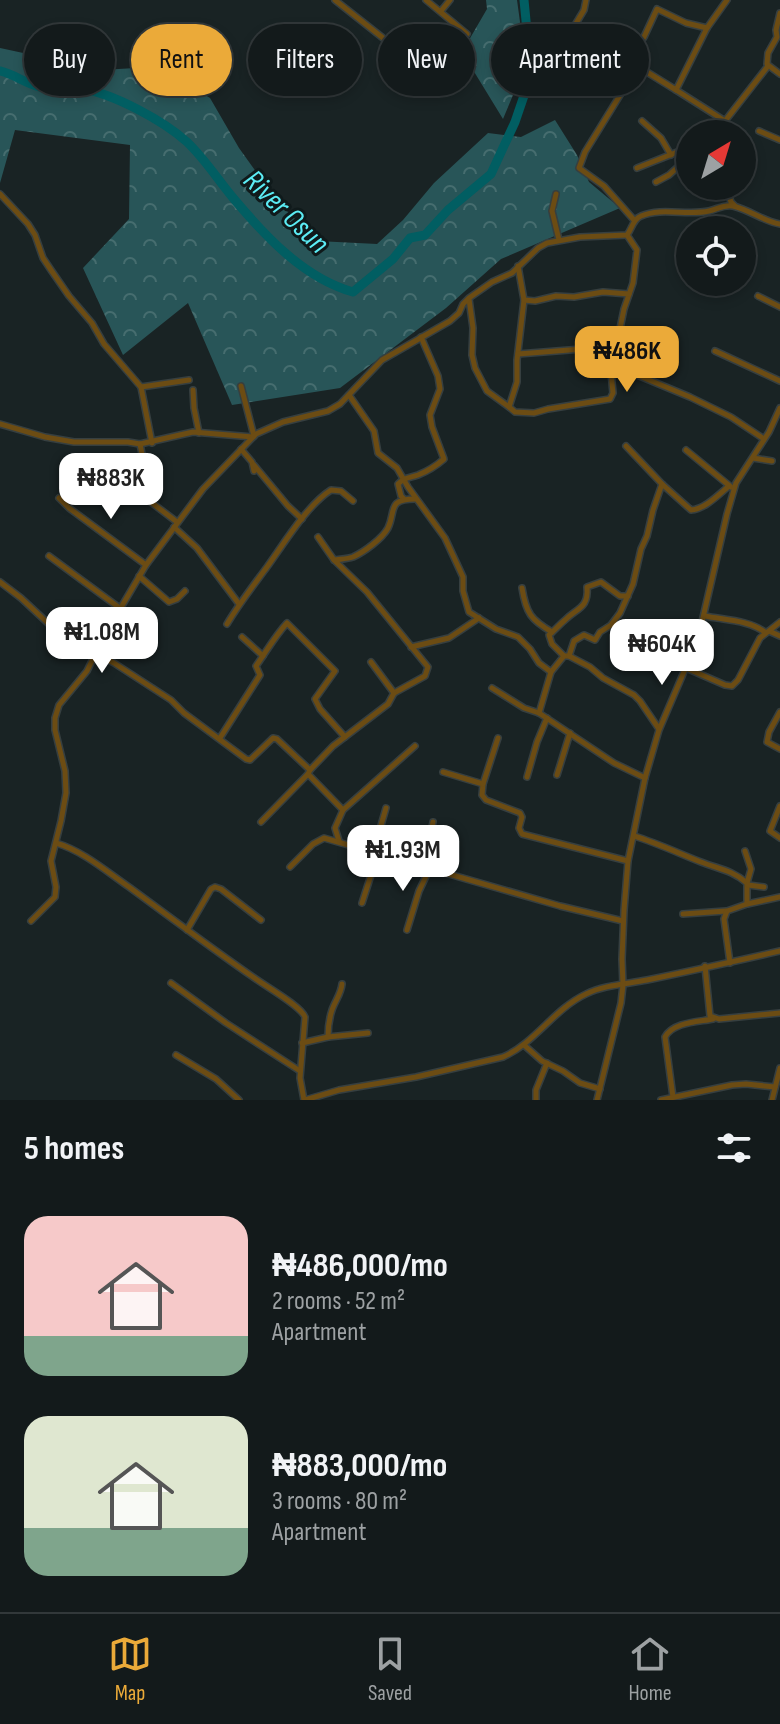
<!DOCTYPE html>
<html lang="en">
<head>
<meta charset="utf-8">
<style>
  body { margin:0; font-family:"Sofia Sans Condensed",sans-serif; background:#1c2324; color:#f1f3f6; height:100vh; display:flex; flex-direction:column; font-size:30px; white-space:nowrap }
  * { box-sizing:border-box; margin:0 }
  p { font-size:26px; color:#9da1a3 }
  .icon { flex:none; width:44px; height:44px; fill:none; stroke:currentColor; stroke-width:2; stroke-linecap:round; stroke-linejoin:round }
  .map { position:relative; height:1100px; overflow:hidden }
  .panel { display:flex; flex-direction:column; background:#131a1b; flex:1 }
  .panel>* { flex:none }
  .top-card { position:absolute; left:24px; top:24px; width:732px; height:72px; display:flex; gap:16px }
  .needle { width:52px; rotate:38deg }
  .buttons { position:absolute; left:676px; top:120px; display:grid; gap:16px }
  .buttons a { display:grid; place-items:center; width:80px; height:80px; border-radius:50%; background:#131a1b; box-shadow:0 4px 12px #0003,0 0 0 2px #32383a; font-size:40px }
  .price { position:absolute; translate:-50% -68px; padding:0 18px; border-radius:16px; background:#fff; color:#222; font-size:26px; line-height:52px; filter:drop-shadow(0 2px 4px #0008) }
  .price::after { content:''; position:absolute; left:50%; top:48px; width:24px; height:18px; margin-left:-12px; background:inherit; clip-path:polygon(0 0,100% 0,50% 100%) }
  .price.active { background:#ebaa39; color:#111 }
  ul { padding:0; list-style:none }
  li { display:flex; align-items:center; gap:24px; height:200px; padding:0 24px }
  li span { display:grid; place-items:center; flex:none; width:224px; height:160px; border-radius:24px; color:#555 }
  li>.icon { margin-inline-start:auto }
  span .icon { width:96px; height:96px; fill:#fffc; stroke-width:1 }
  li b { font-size:34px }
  h2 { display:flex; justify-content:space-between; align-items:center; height:96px; padding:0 24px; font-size:34px }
  .chip { padding:0 28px; border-radius:36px; background:#131a1b; box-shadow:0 4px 12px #0003,0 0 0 2px #32383a; font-size:28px; line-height:72px }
  .chip.active { background:#ebaa39; color:#111 }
  .tabs { display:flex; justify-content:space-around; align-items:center; height:112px; border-top:2px solid #32383a; background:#131a1b; font-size:22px; color:#9da1a3 }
  .tabs a { display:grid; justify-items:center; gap:4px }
  .tabs .active { color:#ebaa39 }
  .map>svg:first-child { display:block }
  .forest { fill:url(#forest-crowns) }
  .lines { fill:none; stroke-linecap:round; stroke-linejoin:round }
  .river { stroke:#015e62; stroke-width:9 }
  .street-casing { stroke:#363f40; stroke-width:8 }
  .street { stroke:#6c4c13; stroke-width:5 }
  .labels { text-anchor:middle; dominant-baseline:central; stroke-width:6; stroke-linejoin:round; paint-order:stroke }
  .water-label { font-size:30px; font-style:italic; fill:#5becf4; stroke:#101a1b }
</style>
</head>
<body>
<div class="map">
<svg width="780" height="1100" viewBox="0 0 780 1100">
  <defs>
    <pattern id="forest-crowns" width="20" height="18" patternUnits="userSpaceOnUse" patternTransform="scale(2)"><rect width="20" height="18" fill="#285558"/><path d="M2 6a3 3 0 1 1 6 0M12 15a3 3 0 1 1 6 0" fill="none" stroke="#466d6f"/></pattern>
  </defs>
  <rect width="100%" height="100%" fill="#192324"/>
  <g class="forest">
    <path d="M486,0H517L520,22L518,83L503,119L462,52L487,9Z"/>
    <path d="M0,48L102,70L152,67L184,82L210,98L239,148L277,201L317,241L377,244L403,220L434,183L488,133L521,137L555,120L577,155L589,182L620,208L501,259L446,308L340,388L232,405L188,303L123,355L83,268L129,219L130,145L15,130L0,183Z"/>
  </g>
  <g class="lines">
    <path class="river" d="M0,71C14,74 26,84 40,87C54,90 69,87 83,89C114,94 164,121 187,142C205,159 218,180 234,199C266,237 304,278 353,292L393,259L410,238L425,235L448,210L491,174L515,122L528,84V41L524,0"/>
    <g class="street-casing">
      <g id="street">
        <path d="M335,0L450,91"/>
        <path d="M426,0L467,34"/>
        <path d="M586,0L584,10L575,25L579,30L676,90L707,28L727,0"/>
        <path d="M441,11L450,0"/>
        <path d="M629,61L644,37L657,9L686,23L707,28"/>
        <path d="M768,65L780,74"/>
        <path d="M676,90L725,121"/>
        <path d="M642,121L661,138L671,155"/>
        <path d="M759,131L780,140"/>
        <path d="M717,134L725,121L768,66L767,64L768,53L777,37L776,30L780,13"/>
        <path d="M637,168L690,147"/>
        <path d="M656,182L669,175L690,156"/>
        <path d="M726,186L731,202L735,206"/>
        <path d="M0,194L28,224L35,235L43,258L51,270L69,296L92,323L104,344L141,387"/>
        <path d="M556,194L552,211L559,240"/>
        <path d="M634,220L604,186L579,168L585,152L638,66"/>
        <path d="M518,266L524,300L517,360V382L509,407L515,412L534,413L548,409L610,399L613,393L611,372L624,309L633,283L637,250L627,235"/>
        <path d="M758,296L780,307"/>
        <path d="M469,299L473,328L472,355L475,368L487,391L509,407"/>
        <path d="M524,300L535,301L556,296L574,297L603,292L629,294"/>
        <path d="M715,351L780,381"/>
        <path d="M518,354L582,349L618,342"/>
        <path d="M613,365L690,397L731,417L764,439"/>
        <path d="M241,386L254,436"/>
        <path d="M193,390L194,408L199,433"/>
        <path d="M349,395L374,431L378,453L397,468L408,487L445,538L463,577V591L469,612L496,629L518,637L530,649L539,663L551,672L564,656H569L574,641L584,635L595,640L600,632L611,625L620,613L633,584L641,549L647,536L653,510L662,484"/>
        <path d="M0,424L45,437L74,442H128L140,444L193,432L253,437"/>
        <path d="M152,443L141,387L189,380"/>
        <path d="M140,444L142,454L153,466L138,483L135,490L177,522"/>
        <path d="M626,446L662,484L691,510C705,509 718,495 729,486"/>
        <path d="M241,449L252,462L254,471"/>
        <path d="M686,450L731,487"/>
        <path d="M753,458L772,461"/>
        <path d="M254,465L288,506L302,519"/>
        <path d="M59,498L69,508L146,565"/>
        <path d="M404,499L401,496L398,484C405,477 409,478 418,475C428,471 436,466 444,459L432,427L430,415L440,389L438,376L421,337"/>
        <path d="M174,527L197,548L239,604"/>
        <path d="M318,537L334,560L367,592L428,667L425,676L394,693"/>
        <path d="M49,556L121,609"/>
        <path d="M334,560C340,559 347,559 353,557C364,552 382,539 388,528C396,511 387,499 415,499"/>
        <path d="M139,576L169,602L177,599L185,591"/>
        <path d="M0,582L21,598L51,626L68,638L114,663L171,700L184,713L246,759L250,760L273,738L277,739L310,770L308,774L343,810"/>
        <path d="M522,588C526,613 531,620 552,632"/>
        <path d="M705,616C724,620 750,620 766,633"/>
        <path d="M227,624C239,604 253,586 267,567C283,545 307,505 331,490L341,491L353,501"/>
        <path d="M769,631L780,636"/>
        <path d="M242,637L263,656"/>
        <path d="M411,647L449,638L479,618"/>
        <path d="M564,656L552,644L549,635C555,630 559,625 565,620C577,608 589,608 587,587L601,582L620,596H628"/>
        <path d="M569,656L590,667L603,678L634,695L640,701L659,729"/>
        <path d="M686,668L725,685L732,686L738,680L760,638L780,622"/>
        <path d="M492,688L524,708L539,713L614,763L645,778"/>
        <path d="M780,712L769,732L767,742L780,749"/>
        <path d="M539,713L551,672"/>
        <path d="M220,738L260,675L256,666C266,652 275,636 287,623L335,671L315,699L320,709L345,737"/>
        <path d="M310,770L333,746L388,704L394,693L371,662"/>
        <path d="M443,772L483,784L482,795L486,800L520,813L522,817L519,828L522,834L628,861"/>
        <path d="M557,775L570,733"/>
        <path d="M527,777L537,742L547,718"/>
        <path d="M483,784L498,738"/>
        <path d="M780,806L770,831L780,838"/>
        <path d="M261,822L308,774"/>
        <path d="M634,836C657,843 678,853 701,862C719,869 732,870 747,883V904"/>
        <path d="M339,841L335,828L343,810L415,746"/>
        <path d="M56,843C83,851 106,871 129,887C170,917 211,948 253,977C265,986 301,1006 305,1017L300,1078L304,1100"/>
        <path d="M745,851L751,869L747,883"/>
        <path d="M373,853L386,808"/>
        <path d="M290,867L313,844L324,838L560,906L623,921"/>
        <path d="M423,867L433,822"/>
        <path d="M748,885L764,887"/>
        <path d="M362,903L372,872L385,856"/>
        <path d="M683,914L726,911"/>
        <path d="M31,921L55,897L56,887L51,861L61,821L66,793L65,771L55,730V718L59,705L87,671L103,638L146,565L203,489L256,434L283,422L328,411L340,404L382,360L450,321L459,313L463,304L469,298L492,282L512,273L538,248L547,243L580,237L627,235C632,229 633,219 641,216C662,207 687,216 709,211C718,209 724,204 733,206C750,210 763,221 780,224"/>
        <path d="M187,930L211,889L215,887L221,889L261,920"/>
        <path d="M407,930L419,891L430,868"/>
        <path d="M730,963L724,919L727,911L747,904L780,897"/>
        <path d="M705,966L710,1016L719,1019L780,1013"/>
        <path d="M171,983L226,1023L300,1071"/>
        <path d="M328,1037C328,1027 329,1019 332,1010C335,1001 341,994 342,984"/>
        <path d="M302,1043L328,1037L368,1033"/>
        <path d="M524,1045L542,1061L563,1071L580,1083L600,1089"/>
        <path d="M176,1055L216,1079L239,1100"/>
        <path d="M673,1097L665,1037C673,1022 698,1022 713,1019"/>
        <path d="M305,1100L339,1090L416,1077L503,1057C535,1043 554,1009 586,994C604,985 627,984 647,980C691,971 736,961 780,951"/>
        <path d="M536,1100V1090L547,1063"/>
        <path d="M597,1100L621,1003L623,985L622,959L624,910L628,861L645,778L659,730L698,639L727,514L736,483L769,432L780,408"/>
        <path d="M661,1100L732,1085L746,1084L775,1087"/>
        <path d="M772,1100L780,1068"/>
      </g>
    </g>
    <use href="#street" class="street"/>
  </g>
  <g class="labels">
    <g class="water-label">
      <text transform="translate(286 212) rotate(44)">River Osun</text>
    </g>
  </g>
</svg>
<div class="buttons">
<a><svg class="needle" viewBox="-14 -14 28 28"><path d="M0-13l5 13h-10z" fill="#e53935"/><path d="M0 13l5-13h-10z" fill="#9da1a3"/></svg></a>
<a><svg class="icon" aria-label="locate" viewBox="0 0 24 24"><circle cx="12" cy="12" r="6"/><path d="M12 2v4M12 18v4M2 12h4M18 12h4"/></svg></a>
</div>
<b class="price active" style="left:627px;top:394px">₦486K</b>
<b class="price" style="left:111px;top:521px">₦883K</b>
<b class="price" style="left:102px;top:675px">₦1.08M</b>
<b class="price" style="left:662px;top:687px">₦604K</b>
<b class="price" style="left:403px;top:893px">₦1.93M</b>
<div class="top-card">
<a class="chip">Buy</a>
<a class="chip active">Rent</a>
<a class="chip">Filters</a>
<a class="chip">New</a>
<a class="chip">Apartment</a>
</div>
</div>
<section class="panel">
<h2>5 homes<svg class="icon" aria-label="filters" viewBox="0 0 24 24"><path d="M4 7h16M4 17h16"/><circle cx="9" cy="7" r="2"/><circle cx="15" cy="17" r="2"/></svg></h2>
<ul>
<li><span style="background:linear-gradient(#f6c9c9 75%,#7fa58c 0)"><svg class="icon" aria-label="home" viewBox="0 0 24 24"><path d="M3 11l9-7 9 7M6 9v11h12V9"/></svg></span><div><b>₦486,000/mo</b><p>2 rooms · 52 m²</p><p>Apartment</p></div></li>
<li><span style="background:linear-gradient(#dfe7d0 70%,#7fa58c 0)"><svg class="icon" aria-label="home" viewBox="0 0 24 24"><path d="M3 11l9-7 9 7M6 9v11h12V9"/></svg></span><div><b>₦883,000/mo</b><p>3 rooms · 80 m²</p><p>Apartment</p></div></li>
</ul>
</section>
<nav class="tabs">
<a class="active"><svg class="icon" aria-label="map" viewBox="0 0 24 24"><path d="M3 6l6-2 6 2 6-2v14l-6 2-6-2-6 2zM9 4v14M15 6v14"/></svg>Map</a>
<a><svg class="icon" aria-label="saved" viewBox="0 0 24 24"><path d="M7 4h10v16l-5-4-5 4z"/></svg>Saved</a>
<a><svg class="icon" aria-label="home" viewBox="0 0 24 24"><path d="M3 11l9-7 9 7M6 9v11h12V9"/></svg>Home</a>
</nav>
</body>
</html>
